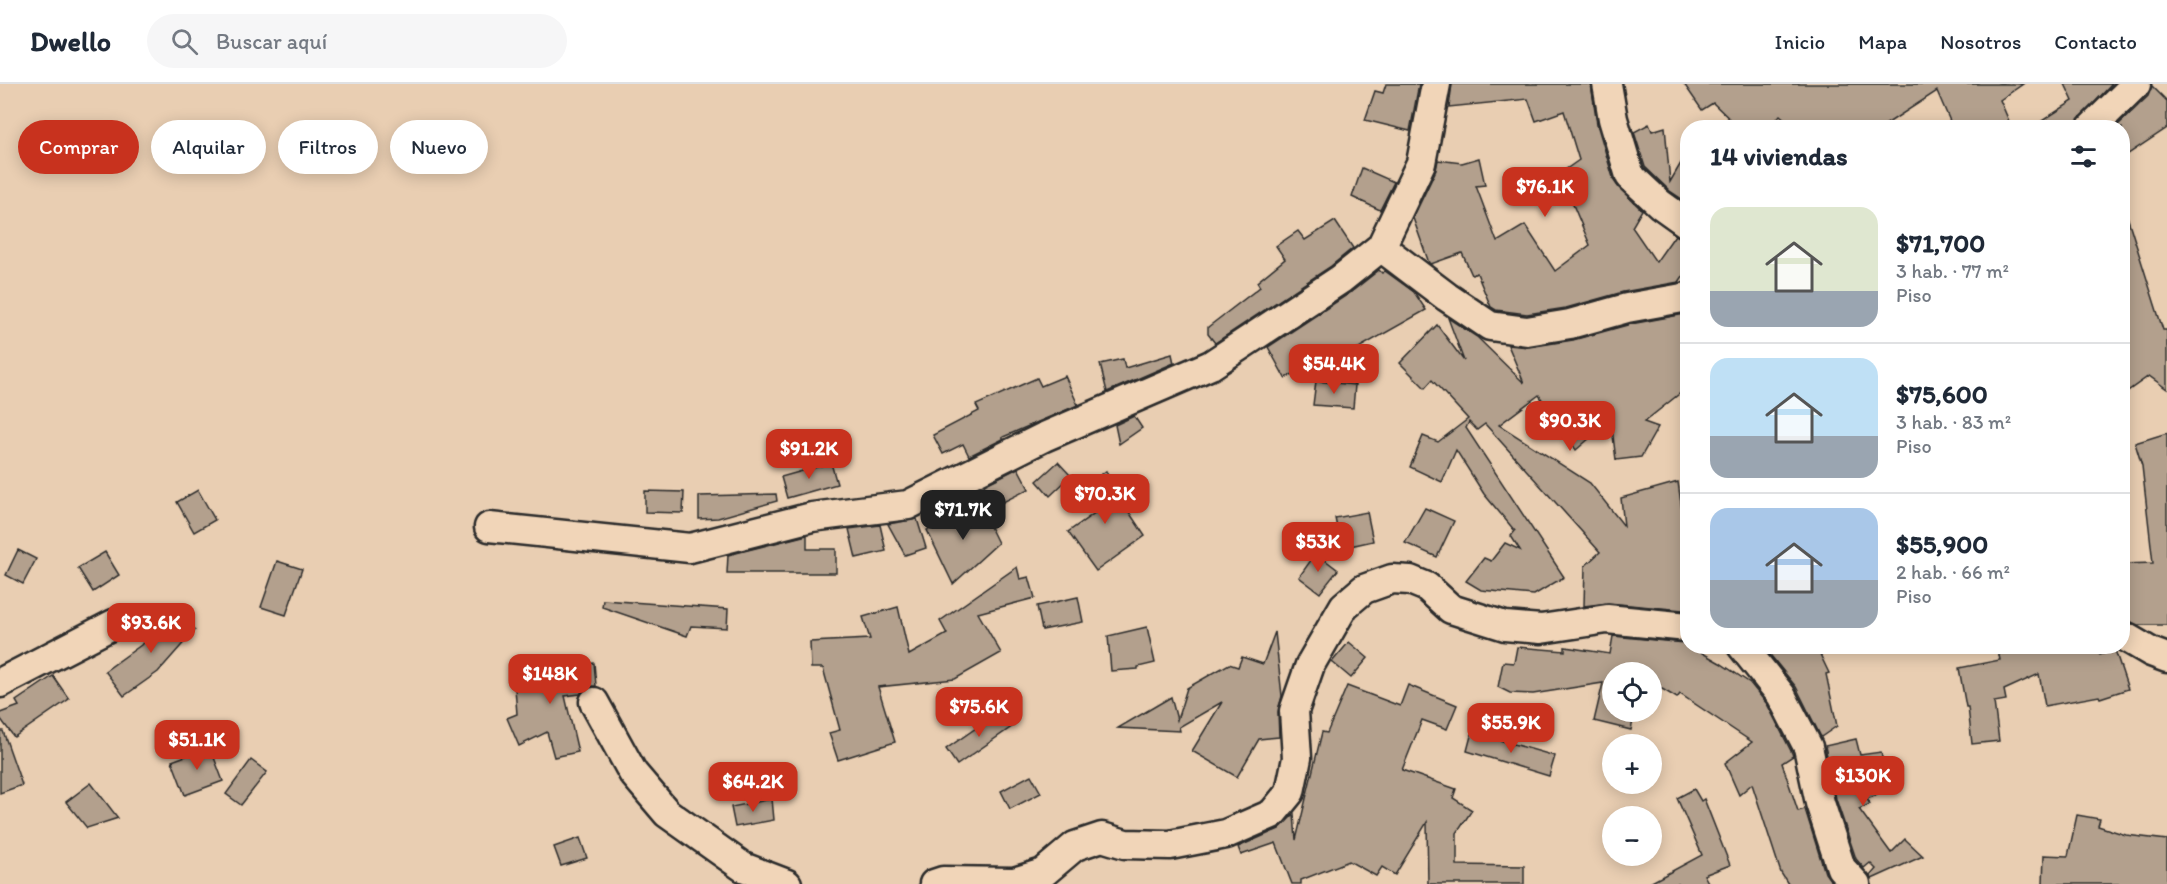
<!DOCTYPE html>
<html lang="es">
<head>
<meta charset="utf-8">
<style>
  body { margin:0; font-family:Itim,sans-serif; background:#f6f6f7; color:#1f2937; height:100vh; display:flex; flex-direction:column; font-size:22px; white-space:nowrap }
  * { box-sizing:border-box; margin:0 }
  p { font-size:20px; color:#747a83 }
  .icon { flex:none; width:33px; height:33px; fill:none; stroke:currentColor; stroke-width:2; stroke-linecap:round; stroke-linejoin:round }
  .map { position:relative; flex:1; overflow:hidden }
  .drawer { position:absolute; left:1680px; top:36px; width:450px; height:534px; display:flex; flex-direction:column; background:#fff; border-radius:24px; box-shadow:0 3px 15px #0003 }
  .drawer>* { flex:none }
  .top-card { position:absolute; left:18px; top:36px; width:570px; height:54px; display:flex; gap:12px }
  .buttons { position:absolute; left:1602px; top:578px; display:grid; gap:12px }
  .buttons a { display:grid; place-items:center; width:60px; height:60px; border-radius:50%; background:#fff; box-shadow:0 3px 15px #0003; font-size:30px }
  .price { position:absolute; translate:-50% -51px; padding:0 14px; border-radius:12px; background:#c8321e; color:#fff; font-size:20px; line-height:39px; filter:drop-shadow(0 2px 3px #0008) }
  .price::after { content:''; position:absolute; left:50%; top:36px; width:18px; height:14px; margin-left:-9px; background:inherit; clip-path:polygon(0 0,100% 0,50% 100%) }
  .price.active { background:#222; color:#fff }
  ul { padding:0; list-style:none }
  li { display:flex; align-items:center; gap:18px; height:150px; padding:0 30px }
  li+li { border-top:2px solid #e0e1e3 }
  li span { display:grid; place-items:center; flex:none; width:168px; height:120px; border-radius:18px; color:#555 }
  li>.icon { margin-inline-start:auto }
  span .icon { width:72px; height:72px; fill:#fffc; stroke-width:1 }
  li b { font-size:26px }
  h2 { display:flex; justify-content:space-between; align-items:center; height:72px; padding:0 30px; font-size:26px }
  .pill { padding:0 21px; border-radius:27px; background:#fff; box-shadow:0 3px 15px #0003; font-size:21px; line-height:54px }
  .pill.active { background:#c8321e; color:#fff }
  header { display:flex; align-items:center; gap:36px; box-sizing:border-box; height:84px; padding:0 30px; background:#fff; border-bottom:2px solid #e0e1e3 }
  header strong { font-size:28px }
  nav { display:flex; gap:33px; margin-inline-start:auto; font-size:21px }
  .search { width:420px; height:54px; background:#f6f6f7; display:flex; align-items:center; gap:15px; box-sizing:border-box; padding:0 21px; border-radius:33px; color:#747a83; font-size:22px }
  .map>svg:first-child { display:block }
  .building { fill:#b3a08d; stroke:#2b2b2b; stroke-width:1.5 }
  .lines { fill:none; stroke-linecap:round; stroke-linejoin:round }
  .minor-casing { stroke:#2b2b2b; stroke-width:33 }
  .minor { stroke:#f1d5b8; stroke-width:28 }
</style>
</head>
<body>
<header>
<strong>Dwello</strong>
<div class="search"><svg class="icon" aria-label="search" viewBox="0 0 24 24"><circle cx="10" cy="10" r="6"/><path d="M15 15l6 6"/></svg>Buscar aquí</div>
<nav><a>Inicio</a><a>Mapa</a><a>Nosotros</a><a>Contacto</a></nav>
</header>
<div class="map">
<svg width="2167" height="800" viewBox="0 0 2167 800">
  <rect width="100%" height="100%" fill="#e9ceb2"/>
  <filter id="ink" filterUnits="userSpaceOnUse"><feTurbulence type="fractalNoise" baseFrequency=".0167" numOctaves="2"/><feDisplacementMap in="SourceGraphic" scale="12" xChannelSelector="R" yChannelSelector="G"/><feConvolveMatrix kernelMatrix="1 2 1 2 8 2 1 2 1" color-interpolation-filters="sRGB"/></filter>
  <g filter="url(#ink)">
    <g class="building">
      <path d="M1386,0H1419L1410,47L1365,36L1375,7L1383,9Z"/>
      <path d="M1452,0H1591L1597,40L1614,97L1619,104L1642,126L1632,143L1656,178L1675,151L1688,156V185L1679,198L1623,208L1566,224L1527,230L1496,226L1491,223L1480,197L1482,196L1480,197L1477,189L1472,191L1462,169L1431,180L1429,179L1413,134L1436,86L1438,76L1462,79L1479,74L1485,101L1476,102L1497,158L1525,141L1555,187L1590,161L1571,116L1564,119L1555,93L1579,76L1564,27L1536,37L1528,15L1449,23Z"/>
      <path d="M1684,0H2023L2000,16L2012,44H1953L1937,7L1885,41L1873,44H1795L1780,31L1769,44H1739L1713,19L1702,26Z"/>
      <path d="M2065,0H2112L2077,37L2066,44H2031L2073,17Z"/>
      <path d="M2152,2L2167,17V44L2122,74V44H2115L2148,12Z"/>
      <path d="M1649,40L1652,47L1665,43L1670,98L1688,67V119L1670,107L1645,83L1634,48Z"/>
      <path d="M1362,84L1394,98L1380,126L1352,113Z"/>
      <path d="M2127,132L2163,246H2167V305L2149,292L2122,311V133Z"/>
      <path d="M1335,137L1353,164L1331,182L1215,259L1208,250V243L1260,203L1257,198L1285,175L1276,162L1298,147L1305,156Z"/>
      <path d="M1379,186L1382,189L1385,187L1414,208L1426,226L1318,287L1319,277L1285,294L1268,263L1350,209Z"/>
      <path d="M1685,230L1688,244V303L1644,338L1658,343L1641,373L1616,376L1611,336L1576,366L1539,311L1499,341L1590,399L1624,442L1621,414L1678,398L1688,469V523L1683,526L1608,519L1584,522L1585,482L1600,468L1485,340L1477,346L1469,338L1466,344L1564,493L1534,511L1481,506L1466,497L1484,474L1491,477L1505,459L1520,466L1511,452L1515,447L1484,410L1456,366L1442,398L1410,383L1423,352L1438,358L1468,335L1432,296L1425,304L1400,279L1437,241L1464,277L1448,234L1477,253L1524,299L1508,261L1529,263L1573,256L1631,240Z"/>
      <path d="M1172,270L1174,279L1107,308L1100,280L1123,275L1125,284Z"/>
      <path d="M1065,292L1078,321L1003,353V355L969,372L963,360L943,370L933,351L979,327L976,321L1037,294L1041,302Z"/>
      <path d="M1316,297L1355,301L1353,324L1313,321Z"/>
      <path d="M1134,332L1142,344L1119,360L1115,341Z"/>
      <path d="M2167,349V541H2138L2125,535L2124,529H2122V480L2153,479L2142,382L2135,359Z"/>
      <path d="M1058,378L1071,392L1050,412L1037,397Z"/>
      <path d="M831,379L837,400L787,414L781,393Z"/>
      <path d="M1018,384L1029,405L995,422L984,401Z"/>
      <path d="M1106,387L1115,407L1145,452L1096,487L1068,448L1096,428L1080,407Z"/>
      <path d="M198,406L215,436L194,448L177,418Z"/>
      <path d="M645,407L684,408L683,429L645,428Z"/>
      <path d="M776,410L777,417L718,434L699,435V412Z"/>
      <path d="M979,420L998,459L953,500L927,446Z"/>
      <path d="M1425,424L1454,437L1437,473L1405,459Z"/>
      <path d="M1367,428L1373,457L1341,464L1335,434Z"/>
      <path d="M917,435L926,464L905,471L888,440Z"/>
      <path d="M880,441L886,467L856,474L849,445Z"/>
      <path d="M807,451V465H836V489H727L728,471Z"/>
      <path d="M18,466L36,475L23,500L6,491Z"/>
      <path d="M105,468L119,491L93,508L78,484Z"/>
      <path d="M1316,469L1338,486L1320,509L1299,493Z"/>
      <path d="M277,477L302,485L286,531L261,523Z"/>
      <path d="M1017,483L1020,495L1029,493L1035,514L978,529L1001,569L955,595L878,603L895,658L838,676L829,649L840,646L823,584H811L810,558L870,555L863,533L898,523L909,571L947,550L940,537Z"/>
      <path d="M1078,513L1083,538L1042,546L1037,522Z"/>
      <path d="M603,516L728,525L727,544L691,542L687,552L602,523Z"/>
      <path d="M172,525L195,546L158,588L124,612L105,587L141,561Z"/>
      <path d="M1147,543L1155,579L1138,583V585L1111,587L1108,552Z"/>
      <path d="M1275,548L1282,612L1278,628L1279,653L1259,655L1237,693L1192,667L1222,618L1179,643L1180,647L1118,644L1171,613L1177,636L1187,604L1229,580L1238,583L1242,573L1263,580Z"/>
      <path d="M1613,552L1685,559L1720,579L1750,599L1767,620L1792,669L1793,672L1782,679L1798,727L1805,725L1825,789L1833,800H1788L1781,789L1752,700L1739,711L1725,679L1752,658L1680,610L1677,614L1652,599V588H1612V627H1635L1631,646L1594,637L1603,599L1533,610L1510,609L1498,603L1503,578L1514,579L1517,563L1565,567V563L1610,570Z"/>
      <path d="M1349,558L1368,574L1351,594L1332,578Z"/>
      <path d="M1763,562H1816L1829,589L1826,590L1837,642L1821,653L1796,603Z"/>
      <path d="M1997,562H2090L2100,571L2115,566L2128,605L2100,614L2099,612L2045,622L2039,590L2004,606L2006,616L1994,618L1999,657L1972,660L1968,623H1966L1959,584L2000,576Z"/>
      <path d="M594,579L596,602L587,603L580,610L565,612L578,668L554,673L547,648L519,662L507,634L517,630L514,591L546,590L545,584Z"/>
      <path d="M53,592L69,615L14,653L0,634V629L19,622L16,617Z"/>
      <path d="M1408,601L1457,621L1447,645L1422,636L1402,686L1456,705L1453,714L1472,726L1457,749V781L1524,782V800H1428L1427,738L1395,791L1382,783L1376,792L1349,777L1301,796V800H1292L1276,759L1241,771L1238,763L1279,745L1294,730L1296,756L1322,648L1327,649L1347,602L1400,622Z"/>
      <path d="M1002,626L1013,642L957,681L946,665Z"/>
      <path d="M0,647H3L22,701L0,709Z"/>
      <path d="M1472,648L1555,672L1549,692L1467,667Z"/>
      <path d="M1856,655L1860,671L1881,668L1885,689L1870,692L1877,711L1867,715L1870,720L1859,725L1891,769L1905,755L1923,772L1872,795L1870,792L1876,785L1870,779L1864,784L1856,775L1836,715L1825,662Z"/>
      <path d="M210,663L223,697L185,711L172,677Z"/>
      <path d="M251,676L267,688L241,721L226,710Z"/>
      <path d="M1031,691L1041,709L1010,725L1001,707Z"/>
      <path d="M91,699L118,734L87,744L66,718Z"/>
      <path d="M1694,705L1701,717L1704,715L1730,781L1704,791L1709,800H1648L1702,771L1677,714Z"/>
      <path d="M772,715L774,736L735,743L731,723Z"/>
      <path d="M2077,731L2100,735L2098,742L2126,751L2167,756V800H2043L2044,771L2068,772Z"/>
      <path d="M580,754L587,774L561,782L554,763Z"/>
    </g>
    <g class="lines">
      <g class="minor-casing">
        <g id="minor">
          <path d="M1607,0L1613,35L1630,92L1660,120L1688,140"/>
          <path d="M2091,44L2136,0"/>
          <path d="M1381,163L1447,213L1490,242L1527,247L1570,240L1627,224L1688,213"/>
          <path d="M489,443L690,464L812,433L908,421L1044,353L1211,281L1341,195L1381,163L1421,79L1436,0"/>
          <path d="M2122,551L2151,568L2167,574"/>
          <path d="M1742,562L1781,611L1808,663L1820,719L1841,784L1856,800"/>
          <path d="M0,599L114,540"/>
          <path d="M594,618L633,689L667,729L743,783L787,800"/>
          <path d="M934,800L943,797L1014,798L1043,789L1075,762L1102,753L1125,760L1170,761L1226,750L1272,730L1290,708L1297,674L1294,627L1310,581L1344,522L1364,505L1392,495L1410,496L1427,503L1451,525L1505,542L1541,545L1607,535L1688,543"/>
        </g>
      </g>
      <use href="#minor" class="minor"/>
    </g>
  </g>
</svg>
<div class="buttons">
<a><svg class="icon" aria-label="locate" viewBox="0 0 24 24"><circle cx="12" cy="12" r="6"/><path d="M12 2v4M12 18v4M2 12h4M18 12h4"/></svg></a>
<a>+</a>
<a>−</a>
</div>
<b class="price" style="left:1545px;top:134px">$76.1K</b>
<b class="price" style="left:1334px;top:311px">$54.4K</b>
<b class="price" style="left:1570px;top:368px">$90.3K</b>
<b class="price" style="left:809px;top:396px">$91.2K</b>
<b class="price" style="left:1105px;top:441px">$70.3K</b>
<b class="price active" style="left:963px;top:457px">$71.7K</b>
<b class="price" style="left:1318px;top:489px">$53K</b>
<b class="price" style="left:151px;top:570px">$93.6K</b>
<b class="price" style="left:550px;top:621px">$148K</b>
<b class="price" style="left:979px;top:654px">$75.6K</b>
<b class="price" style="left:1511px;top:670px">$55.9K</b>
<b class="price" style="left:197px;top:687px">$51.1K</b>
<b class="price" style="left:1863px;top:723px">$130K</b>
<b class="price" style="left:753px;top:729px">$64.2K</b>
<div class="top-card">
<a class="pill active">Comprar</a>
<a class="pill">Alquilar</a>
<a class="pill">Filtros</a>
<a class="pill">Nuevo</a>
</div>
<section class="drawer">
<h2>14 viviendas<svg class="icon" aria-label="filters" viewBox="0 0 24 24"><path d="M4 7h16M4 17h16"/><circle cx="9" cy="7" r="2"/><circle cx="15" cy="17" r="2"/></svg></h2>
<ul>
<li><span style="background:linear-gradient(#dfe7d0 70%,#9aa5b1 0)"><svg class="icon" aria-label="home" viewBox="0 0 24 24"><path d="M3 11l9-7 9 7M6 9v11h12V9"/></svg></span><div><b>$71,700</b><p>3 hab. · 77 m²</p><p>Piso</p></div></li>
<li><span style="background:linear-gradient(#bfe0f5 65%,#9aa5b1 0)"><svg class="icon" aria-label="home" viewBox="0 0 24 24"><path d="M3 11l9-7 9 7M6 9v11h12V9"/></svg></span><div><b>$75,600</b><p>3 hab. · 83 m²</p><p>Piso</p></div></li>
<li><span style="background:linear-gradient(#a9c7e8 60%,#9aa5b1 0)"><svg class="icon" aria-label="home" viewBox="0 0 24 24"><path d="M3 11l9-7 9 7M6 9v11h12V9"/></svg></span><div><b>$55,900</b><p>2 hab. · 66 m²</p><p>Piso</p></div></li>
</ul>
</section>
</div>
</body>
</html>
